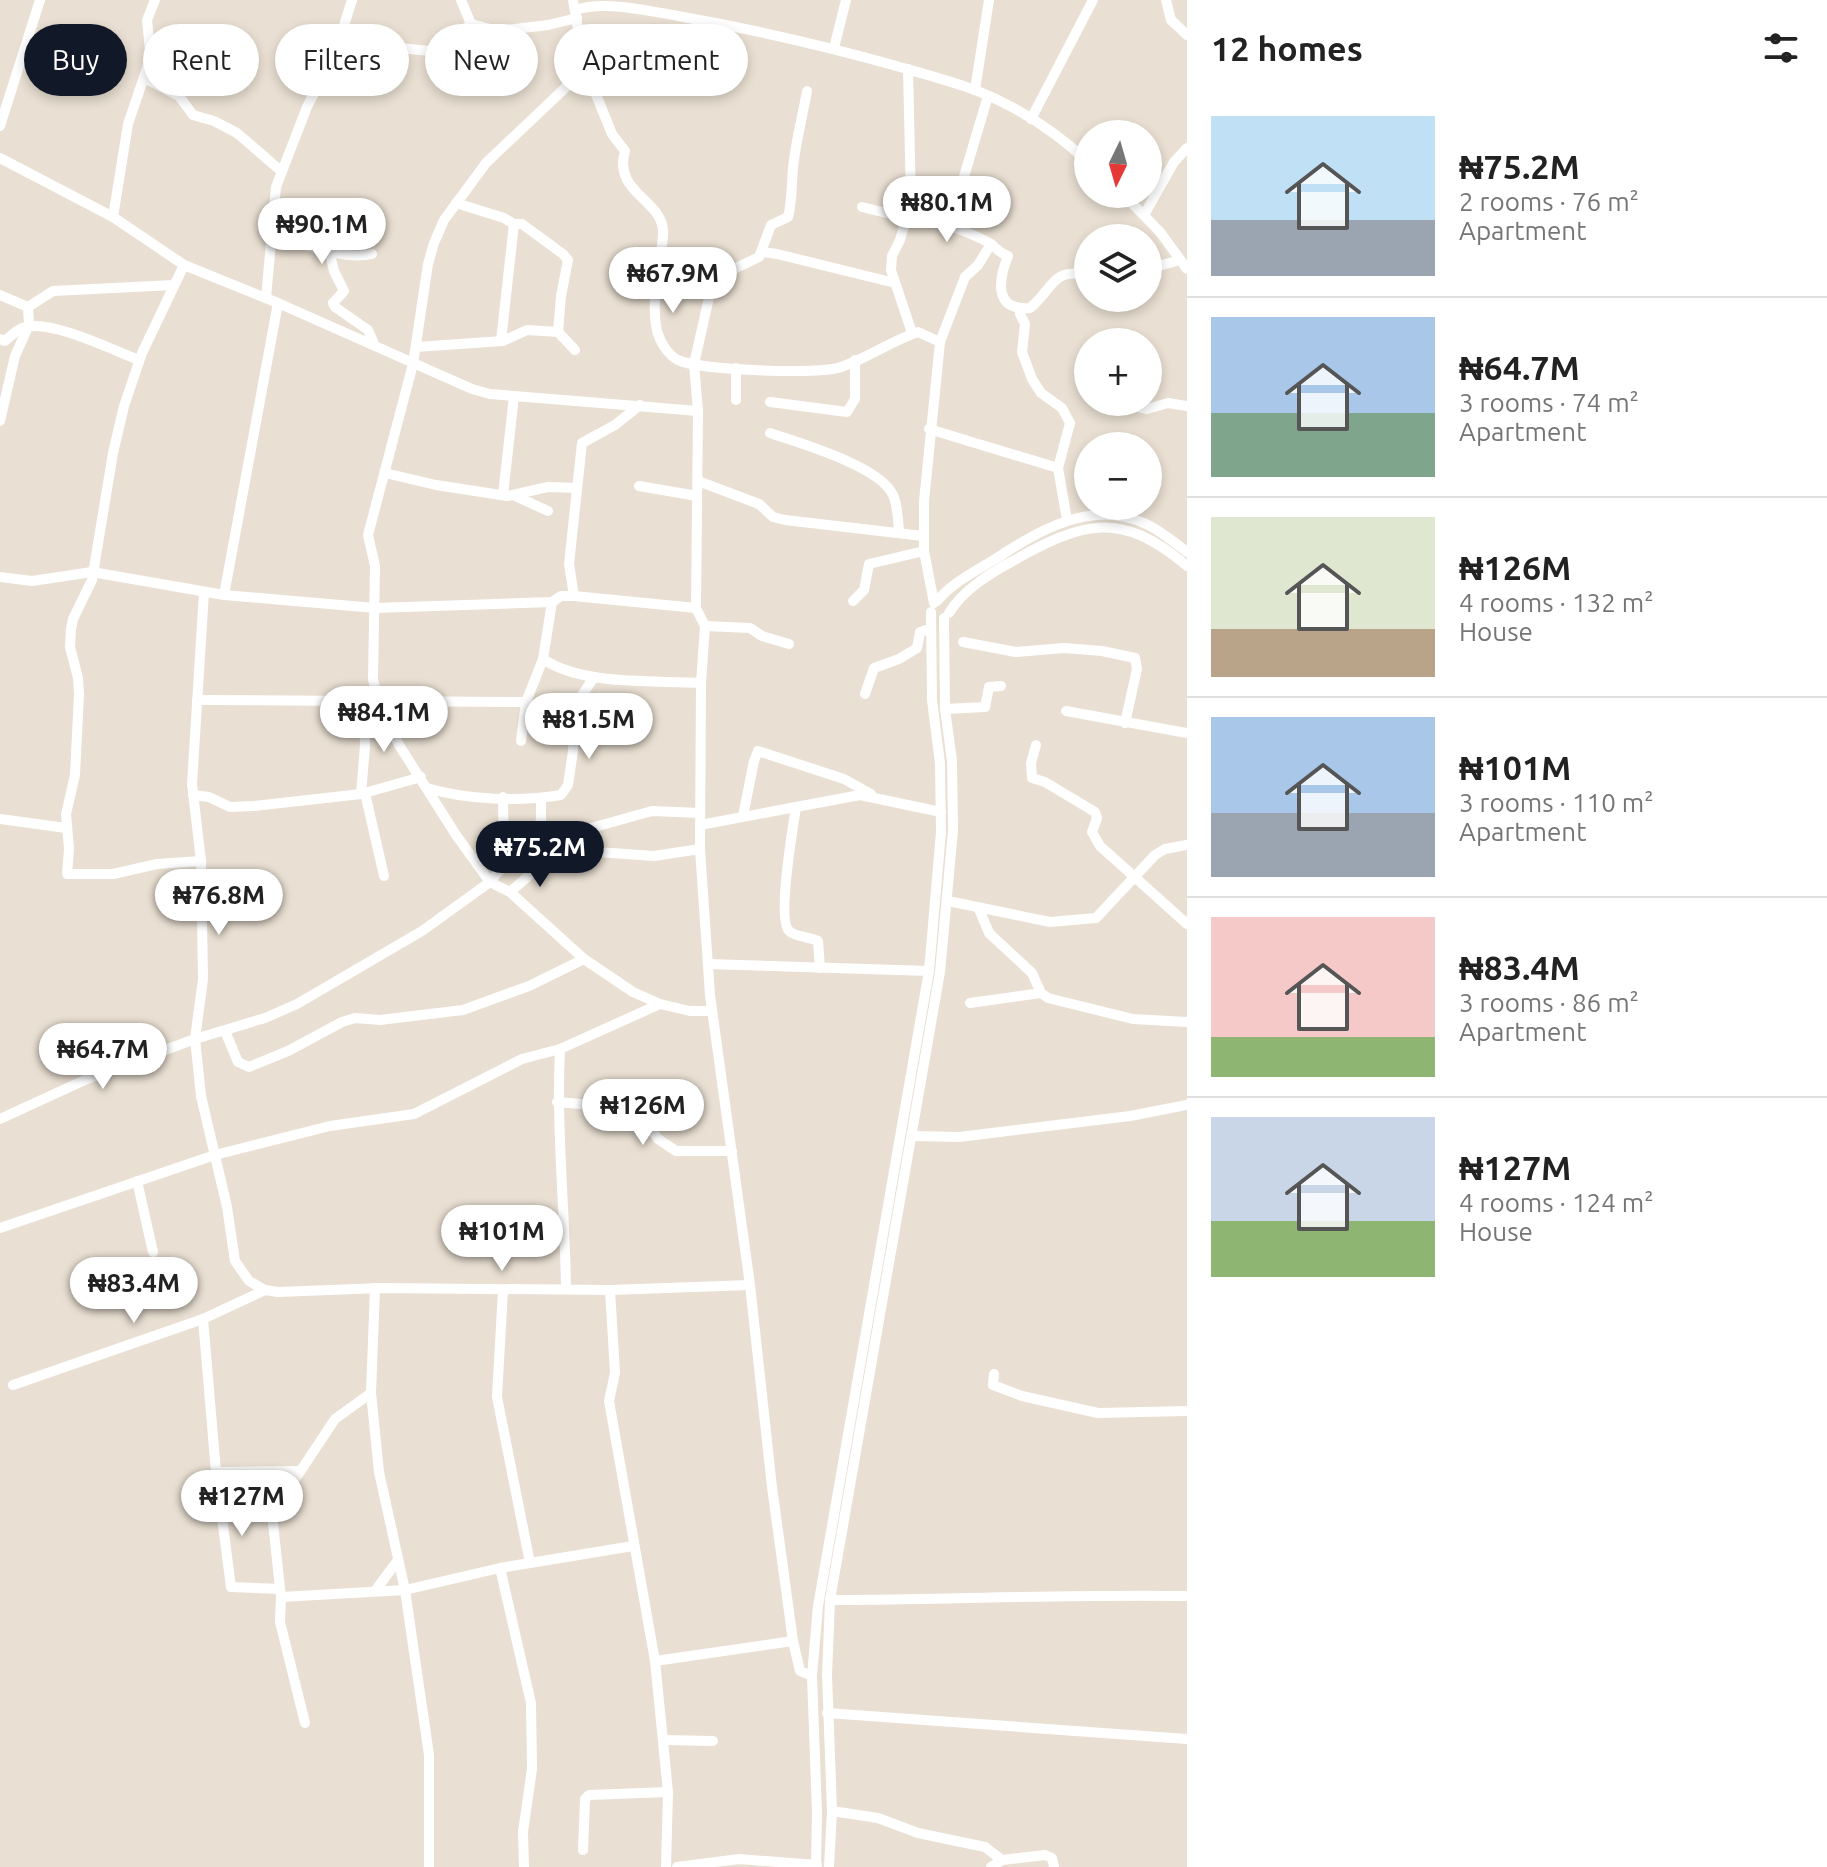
<!DOCTYPE html>
<html lang="en">
<head>
<meta charset="utf-8">
<style>
  body { margin:0; font-family:Ubuntu,sans-serif; background:#f2f2f2; color:#222; height:100vh; display:flex; flex-direction:column; font-size:30px; white-space:nowrap }
  * { box-sizing:border-box; margin:0 }
  p { font-size:26px; color:#767676 }
  .icon { flex:none; width:44px; height:44px; fill:none; stroke:currentColor; stroke-width:2; stroke-linecap:round; stroke-linejoin:round }
  .map { position:relative; flex:1; overflow:hidden }
  .details { display:flex; flex-direction:column; background:#fff; width:640px }
  .details>* { flex:none }
  .banner { position:absolute; left:24px; top:24px; width:760px; height:72px; display:flex; gap:16px }
  .needle { width:52px; rotate:185deg }
  .buttons { position:absolute; left:1074px; top:120px; display:grid; gap:16px }
  .buttons a { display:grid; place-items:center; width:88px; height:88px; border-radius:50%; background:#fff; box-shadow:0 4px 12px #0003; font-size:40px }
  .price { position:absolute; translate:-50% -68px; padding:0 18px; border-radius:28px; background:#fff; color:#222; font-size:26px; line-height:52px; filter:drop-shadow(0 2px 4px #0008) }
  .price::after { content:''; position:absolute; left:50%; top:48px; width:24px; height:18px; margin-left:-12px; background:inherit; clip-path:polygon(0 0,100% 0,50% 100%) }
  .price.active { background:#111827; color:#fff }
  ul { padding:0; list-style:none }
  li { display:flex; align-items:center; gap:24px; height:200px; padding:0 24px }
  li+li { border-top:2px solid #e0e0e0 }
  li span { display:grid; place-items:center; flex:none; width:224px; height:160px; border-radius:0px; color:#555 }
  li>.icon { margin-inline-start:auto }
  span .icon { width:96px; height:96px; fill:#fffc; stroke-width:1 }
  li b { font-size:34px }
  h2 { display:flex; justify-content:space-between; align-items:center; height:96px; padding:0 24px; font-size:34px }
  .pill { padding:0 28px; border-radius:36px; background:#fff; box-shadow:0 4px 12px #0003; font-size:28px; line-height:72px }
  .pill.active { background:#111827; color:#fff }
  main { display:flex; flex:1; min-height:0 }
  .map>svg:first-child { display:block }
  .lines { fill:none; stroke-linecap:round; stroke-linejoin:round }
  .minor { stroke:#fff; stroke-width:10 }
</style>
</head>
<body>
<main>
<div class="map">
<svg width="1187" height="1867" viewBox="0 0 1187 1867">
  <rect width="100%" height="100%" fill="#e9dfd2"/>
  <g class="lines">
    <g class="minor">
      <path d="M461,0L471,24L498,31L548,25L577,18"/>
      <path d="M573,0L584,65L612,134L625,151C612,194 666,200 663,235C661,265 650,300 657,331C660,342 668,355 678,360C698,370 818,375 841,367C868,358 891,341 918,332L940,342L924,501V551L934,603"/>
      <path d="M1166,0L1171,20L1187,35"/>
      <path d="M576,10C603,0 650,11 678,16C751,29 822,45 893,65C920,73 948,80 975,90C1016,106 1056,132 1088,162"/>
      <path d="M337,48H400L430,51L443,46L471,24"/>
      <path d="M834,48L846,0"/>
      <path d="M584,65L564,89L486,163L444,220L434,243L428,264L413,364L368,535L375,566L373,679L378,701L399,745L456,835L490,882L510,892L584,959L633,992L660,1004L690,1011H712"/>
      <path d="M908,69L911,201L900,240L892,256L891,270L912,333"/>
      <path d="M144,78L179,96L193,115L214,121L237,133L281,171"/>
      <path d="M975,90L989,0"/>
      <path d="M1031,119L1093,0"/>
      <path d="M0,126L40,0"/>
      <path d="M0,158L113,217L184,265L278,303L472,389L490,394L698,411"/>
      <path d="M1123,194L1160,232L1187,269"/>
      <path d="M456,203L504,218L514,224L501,341"/>
      <path d="M862,207L906,218"/>
      <path d="M909,214C920,213 982,237 992,245C998,250 1000,253 1008,256C998,281 994,311 1030,308C1053,290 1051,267 1088,275"/>
      <path d="M1144,215L1174,162L1187,148"/>
      <path d="M113,217L128,124L148,65L150,51L147,20L155,0"/>
      <path d="M514,224H522L563,254L568,260L561,296L558,332"/>
      <path d="M949,227L988,96"/>
      <path d="M273,235C300,243 345,261 372,254"/>
      <path d="M329,250L334,271L344,291L333,303L335,307L368,330L375,346"/>
      <path d="M762,252L777,254L895,283"/>
      <path d="M184,265L142,353L124,406L113,453L92,580L73,619L71,629L70,647L78,678L79,694L75,775L66,814L69,849L67,874H113L157,864L201,861"/>
      <path d="M657,269C677,268 699,262 713,280L694,364L698,411L696,608L705,626L701,683L700,849L710,995L750,1285L772,1487L793,1641L800,1671L812,1676"/>
      <path d="M1148,269L1180,260"/>
      <path d="M713,279L759,257L771,225L788,217C793,199 791,179 794,160C797,137 803,114 807,91"/>
      <path d="M0,295L28,307"/>
      <path d="M266,298L276,187L307,107L337,48L352,0"/>
      <path d="M1021,309L1020,314L1025,324L1022,352L1032,379L1041,393L1062,408L1070,423L1058,468L1067,520"/>
      <path d="M0,339L5,341C12,335 17,329 26,327C52,320 113,350 139,360"/>
      <path d="M940,342L965,277L978,265L991,244"/>
      <path d="M416,347L503,341L527,330L558,332L575,350"/>
      <path d="M736,368V400"/>
      <path d="M1082,373V384L1088,387"/>
      <path d="M770,402L847,412L855,399V360"/>
      <path d="M1116,402L1147,409L1168,403L1187,406"/>
      <path d="M0,421L15,356L29,325L28,307L53,291L174,285"/>
      <path d="M929,429L1058,468"/>
      <path d="M770,433C799,443 880,466 893,495C898,506 898,520 899,532"/>
      <path d="M385,473L436,485L507,496L548,487L577,488"/>
      <path d="M698,481L759,504L773,517L785,520L923,536"/>
      <path d="M639,486L697,496"/>
      <path d="M503,495L514,396"/>
      <path d="M513,495L548,511"/>
      <path d="M0,577L32,581L92,572L224,595L375,608L552,602L561,596H574L696,608"/>
      <path d="M204,592L192,784L201,861L203,979L195,1039L201,1096L227,1207L235,1261L249,1281L265,1290L278,1292L381,1288L610,1290L750,1285"/>
      <path d="M224,595L278,303"/>
      <path d="M574,596L569,564L582,443L615,425L640,405"/>
      <path d="M853,601L864,590L869,564L924,551"/>
      <path d="M937,601C952,583 977,570 997,558C1040,529 1094,499 1146,524C1161,531 1174,542 1187,552"/>
      <path d="M949,613C963,590 989,574 1011,562C1082,522 1120,509 1187,566"/>
      <path d="M705,626L750,628L762,636L789,644"/>
      <path d="M963,642L1016,652L1064,648L1102,651L1135,658L1137,669L1125,723"/>
      <path d="M543,659C583,686 654,680 701,683"/>
      <path d="M865,694L874,668L899,659L917,648L920,632L930,629"/>
      <path d="M197,700L526,702"/>
      <path d="M945,709L985,707L989,687L1001,686"/>
      <path d="M1066,711L1187,733"/>
      <path d="M521,741L526,702L543,659L552,602"/>
      <path d="M1036,745L1031,763L1032,778L1045,782L1095,812L1097,818L1092,832L1100,846L1187,924"/>
      <path d="M427,788C467,800 520,802 561,795L568,785L573,751L575,706L594,677"/>
      <path d="M365,793L384,876"/>
      <path d="M361,794L365,746L364,701"/>
      <path d="M193,795L209,797L230,807L254,806L361,794L421,777"/>
      <path d="M503,797L504,866"/>
      <path d="M796,807C793,827 777,919 789,931C795,937 810,937 818,941L820,968"/>
      <path d="M743,816L754,761L758,751L844,779L871,794"/>
      <path d="M0,819L66,828"/>
      <path d="M700,825L860,795L941,812"/>
      <path d="M547,860L597,852L654,856L700,849"/>
      <path d="M510,892L570,840L591,828L652,811L700,813"/>
      <path d="M948,901L1050,922L1096,918L1155,855L1165,849L1187,845"/>
      <path d="M979,909L989,933L1032,973L1041,993L1048,998L1133,1019L1187,1022"/>
      <path d="M709,964L929,971"/>
      <path d="M970,1003L1041,993"/>
      <path d="M225,1031L238,1062L249,1067L288,1051L342,1022L355,1018L380,1020L463,1010L529,986L584,959"/>
      <path d="M560,1049C556,1129 565,1209 566,1289"/>
      <path d="M557,1102L627,1108L646,1121L658,1139L676,1151H732"/>
      <path d="M0,1119L87,1079L195,1039L265,1018L297,1004L422,931L490,882L498,872L520,852L541,821V798"/>
      <path d="M913,1136L959,1137L1130,1116L1187,1105"/>
      <path d="M137,1181L153,1252"/>
      <path d="M0,1228L215,1155L330,1126L414,1114L522,1059L560,1049L660,1004"/>
      <path d="M375,1288L371,1393L379,1472L405,1590L429,1755V1867"/>
      <path d="M503,1290L497,1397L530,1563"/>
      <path d="M610,1290L615,1373L609,1401L655,1661L668,1792L666,1867"/>
      <path d="M203,1319L216,1472L231,1587L280,1589"/>
      <path d="M994,1374L993,1385L1022,1396L1098,1413L1187,1411"/>
      <path d="M13,1385L203,1319L265,1290"/>
      <path d="M216,1472L300,1471"/>
      <path d="M500,1568L531,1703L532,1769L523,1832L524,1867"/>
      <path d="M375,1591L398,1560"/>
      <path d="M281,1597L405,1590L500,1568L633,1546"/>
      <path d="M830,1600C949,1600 1068,1594 1187,1596"/>
      <path d="M655,1661L793,1641"/>
      <path d="M827,1713L1187,1739"/>
      <path d="M305,1723L280,1622L281,1597L272,1514L335,1419L371,1393"/>
      <path d="M664,1740L713,1741"/>
      <path d="M832,1811L878,1818L918,1833L985,1847L1002,1860"/>
      <path d="M583,1850L585,1799L589,1795L668,1792"/>
      <path d="M677,1867L739,1859L817,1865"/>
      <path d="M816,1867L817,1812L812,1676L818,1606L929,971L941,832L940,763L932,700L931,612"/>
      <path d="M829,1867L832,1811L827,1675L830,1600L940,972L953,830L952,761L945,709L944,618"/>
      <path d="M991,1867L1002,1860L1045,1855L1052,1858L1054,1867"/>
    </g>
  </g>
</svg>
<div class="buttons">
<a><svg class="needle" viewBox="-14 -14 28 28"><path d="M0-13l5 13h-10z" fill="#e53935"/><path d="M0 13l5-13h-10z" fill="#767676"/></svg></a>
<a><svg class="icon" aria-label="layers" viewBox="0 0 24 24"><path d="M12 4l9 5-9 5-9-5zM3 14l9 5 9-5"/></svg></a>
<a>+</a>
<a>−</a>
</div>
<b class="price" style="left:947px;top:244px">₦80.1M</b>
<b class="price" style="left:322px;top:266px">₦90.1M</b>
<b class="price" style="left:673px;top:315px">₦67.9M</b>
<b class="price" style="left:384px;top:754px">₦84.1M</b>
<b class="price" style="left:589px;top:761px">₦81.5M</b>
<b class="price active" style="left:540px;top:889px">₦75.2M</b>
<b class="price" style="left:219px;top:937px">₦76.8M</b>
<b class="price" style="left:103px;top:1091px">₦64.7M</b>
<b class="price" style="left:643px;top:1147px">₦126M</b>
<b class="price" style="left:502px;top:1273px">₦101M</b>
<b class="price" style="left:134px;top:1325px">₦83.4M</b>
<b class="price" style="left:242px;top:1538px">₦127M</b>
<div class="banner">
<a class="pill active">Buy</a>
<a class="pill">Rent</a>
<a class="pill">Filters</a>
<a class="pill">New</a>
<a class="pill">Apartment</a>
</div>
</div>
<section class="details">
<h2>12 homes<svg class="icon" aria-label="filters" viewBox="0 0 24 24"><path d="M4 7h16M4 17h16"/><circle cx="9" cy="7" r="2"/><circle cx="15" cy="17" r="2"/></svg></h2>
<ul>
<li><span style="background:linear-gradient(#bfe0f5 65%,#9aa5b1 0)"><svg class="icon" aria-label="home" viewBox="0 0 24 24"><path d="M3 11l9-7 9 7M6 9v11h12V9"/></svg></span><div><b>₦75.2M</b><p>2 rooms · 76 m²</p><p>Apartment</p></div></li>
<li><span style="background:linear-gradient(#a9c7e8 60%,#7fa58c 0)"><svg class="icon" aria-label="home" viewBox="0 0 24 24"><path d="M3 11l9-7 9 7M6 9v11h12V9"/></svg></span><div><b>₦64.7M</b><p>3 rooms · 74 m²</p><p>Apartment</p></div></li>
<li><span style="background:linear-gradient(#dfe7d0 70%,#b9a48a 0)"><svg class="icon" aria-label="home" viewBox="0 0 24 24"><path d="M3 11l9-7 9 7M6 9v11h12V9"/></svg></span><div><b>₦126M</b><p>4 rooms · 132 m²</p><p>House</p></div></li>
<li><span style="background:linear-gradient(#a9c7e8 60%,#9aa5b1 0)"><svg class="icon" aria-label="home" viewBox="0 0 24 24"><path d="M3 11l9-7 9 7M6 9v11h12V9"/></svg></span><div><b>₦101M</b><p>3 rooms · 110 m²</p><p>Apartment</p></div></li>
<li><span style="background:linear-gradient(#f6c9c9 75%,#8fb573 0)"><svg class="icon" aria-label="home" viewBox="0 0 24 24"><path d="M3 11l9-7 9 7M6 9v11h12V9"/></svg></span><div><b>₦83.4M</b><p>3 rooms · 86 m²</p><p>Apartment</p></div></li>
<li><span style="background:linear-gradient(#c9d6e8 65%,#8fb573 0)"><svg class="icon" aria-label="home" viewBox="0 0 24 24"><path d="M3 11l9-7 9 7M6 9v11h12V9"/></svg></span><div><b>₦127M</b><p>4 rooms · 124 m²</p><p>House</p></div></li>
</ul>
</section>
</main>
</body>
</html>
